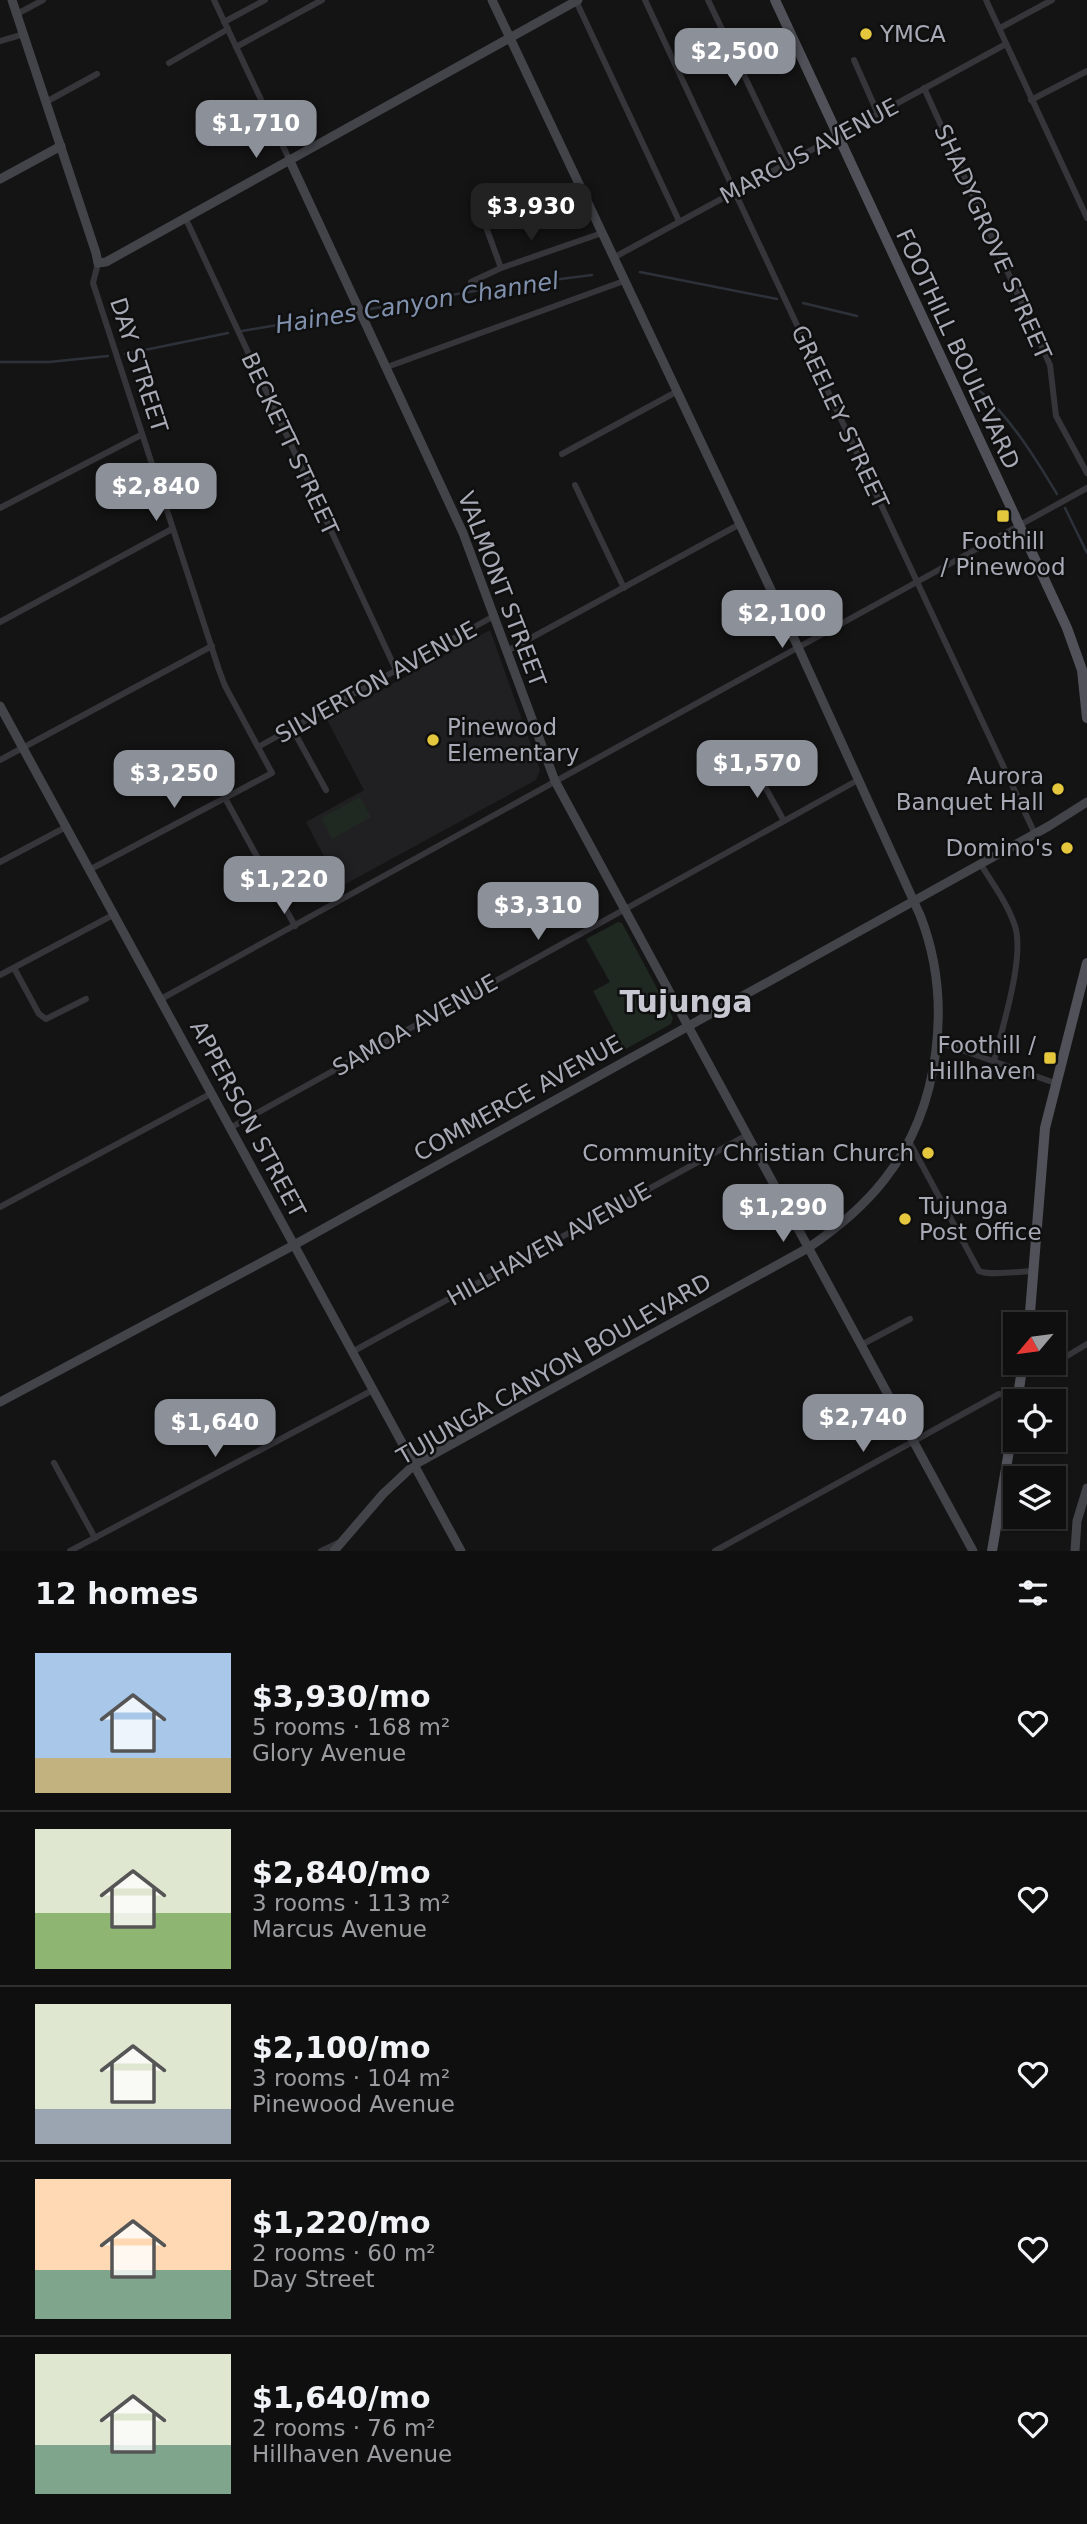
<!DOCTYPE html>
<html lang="en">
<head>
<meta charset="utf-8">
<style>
  body { margin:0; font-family:"DejaVu Sans",sans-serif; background:#1d1d1e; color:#f1f3f6; height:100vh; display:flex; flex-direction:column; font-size:26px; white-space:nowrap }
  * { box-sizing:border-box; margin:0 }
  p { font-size:23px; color:#9b9c9f }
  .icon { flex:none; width:38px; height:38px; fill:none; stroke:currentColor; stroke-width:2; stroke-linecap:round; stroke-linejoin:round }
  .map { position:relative; height:1551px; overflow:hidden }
  .sheet { display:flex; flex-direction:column; background:#0f0f10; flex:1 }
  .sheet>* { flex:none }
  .needle { width:46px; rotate:241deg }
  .controls { position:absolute; left:1003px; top:1312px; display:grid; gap:14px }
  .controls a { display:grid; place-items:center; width:63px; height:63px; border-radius:0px; background:#0f0f10; box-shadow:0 2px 5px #0004,0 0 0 2px #2f2f30; font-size:35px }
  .price { position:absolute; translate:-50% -60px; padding:0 16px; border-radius:14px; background:#8c9099; color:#fff; font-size:23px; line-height:46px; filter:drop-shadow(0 2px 4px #0008) }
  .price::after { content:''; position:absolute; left:50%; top:42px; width:21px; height:16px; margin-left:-10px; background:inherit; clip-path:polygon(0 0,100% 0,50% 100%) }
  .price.selected { background:#222; color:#fff }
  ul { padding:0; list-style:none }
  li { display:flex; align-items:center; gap:21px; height:175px; padding:0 35px }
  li+li { border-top:2px solid #2f2f30 }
  li span { display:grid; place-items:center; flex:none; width:196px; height:140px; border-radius:0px; color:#555 }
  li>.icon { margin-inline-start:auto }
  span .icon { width:84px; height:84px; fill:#fffc; stroke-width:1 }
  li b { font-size:30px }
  h2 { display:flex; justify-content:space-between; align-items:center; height:84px; padding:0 35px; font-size:30px }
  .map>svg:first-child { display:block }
  .built { fill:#202022 }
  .green { fill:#202822 }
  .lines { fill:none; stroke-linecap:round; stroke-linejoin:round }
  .stream { stroke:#2d323a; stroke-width:2.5 }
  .street { stroke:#35353a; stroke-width:6 }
  .secondary { stroke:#43444a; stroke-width:9 }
  .primary { stroke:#515259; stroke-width:10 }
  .poi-dot { fill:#e4c73d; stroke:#0f0f10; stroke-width:2.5 }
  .labels { text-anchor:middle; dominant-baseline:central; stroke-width:5; stroke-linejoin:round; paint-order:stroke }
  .poi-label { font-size:23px; fill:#a7a9b5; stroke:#0f0f10; text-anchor:end }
  .street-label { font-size:23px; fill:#a7a9b5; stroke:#0f0f10 }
  .water-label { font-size:24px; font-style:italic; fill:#8091ae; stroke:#0f0f10 }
  .district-label { font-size:30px; font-weight:bold; fill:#c7c8d1; stroke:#0f0f10 }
</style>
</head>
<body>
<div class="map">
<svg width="1087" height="1551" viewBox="0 0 1087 1551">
  <rect width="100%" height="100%" fill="#141415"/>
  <path class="built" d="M490,630L540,770L536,780L340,887L306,822L364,790L327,720Z"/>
  <g class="green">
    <path d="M360,797L371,817L332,839L321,818Z"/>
    <path d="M618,922L622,923L673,1018L671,1024L624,1050L593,991L610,982L586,939Z"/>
  </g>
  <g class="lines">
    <g class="stream">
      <path d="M640,272L777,299"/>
      <path d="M803,303L857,316"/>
      <path d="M242,331L498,287L592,275"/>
      <path d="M125,354L228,333"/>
      <path d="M0,362H49L108,356"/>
      <path d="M979,390C1012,420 1034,456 1057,494"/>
      <path d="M1065,508L1087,553"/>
    </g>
    <g class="street">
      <path d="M214,0L289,159"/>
      <path d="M645,0L1035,834"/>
      <path d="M708,0L786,163"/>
      <path d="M986,0L1087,218"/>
      <path d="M576,1L679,221"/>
      <path d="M17,14L43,0"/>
      <path d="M224,22L265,0"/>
      <path d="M1000,28L1052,0"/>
      <path d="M0,41L24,34"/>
      <path d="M236,47L322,0"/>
      <path d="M854,60L878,114"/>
      <path d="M169,63L228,29"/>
      <path d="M924,88L1050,365L1056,416L1087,473"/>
      <path d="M1031,100L1087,71"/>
      <path d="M46,102L97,74"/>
      <path d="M185,217L396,670"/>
      <path d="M486,227L501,268"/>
      <path d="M613,258L1006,44"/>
      <path d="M471,282L501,268L602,233"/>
      <path d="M387,367L624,281"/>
      <path d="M562,454L676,392"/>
      <path d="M575,485L624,588"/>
      <path d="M0,508L141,435"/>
      <path d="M0,622L172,529"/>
      <path d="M507,651L740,524"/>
      <path d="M292,728L326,790"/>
      <path d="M258,747L494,616"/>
      <path d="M0,760L212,646"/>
      <path d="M754,767L784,821"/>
      <path d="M225,798L295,926"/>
      <path d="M0,862L66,827"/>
      <path d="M980,863C992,883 1008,904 1015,926C1025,958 1002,1028 994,1061"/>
      <path d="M89,870L272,773L225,686L219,670L93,283L98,263"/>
      <path d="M14,968L39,1014L46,1019L86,999"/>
      <path d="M0,975L113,915"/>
      <path d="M161,999L1087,488"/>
      <path d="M936,1041L1055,1083"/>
      <path d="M230,1128L858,780"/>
      <path d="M909,1141L979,1271C989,1276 1022,1271 1035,1271"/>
      <path d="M0,1207L212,1093"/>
      <path d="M861,1345L910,1319"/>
      <path d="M352,1352L747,1135"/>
      <path d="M1022,1370L1040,1372L1087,1344"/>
      <path d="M54,1463L95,1538"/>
      <path d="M70,1551L373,1390"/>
      <path d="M321,1551L338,1543"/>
      <path d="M715,1551L999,1394L1018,1397"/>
    </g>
    <g class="secondary">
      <path d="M12,0L96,253L98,263L106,262L578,0"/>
      <path d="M289,159L463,533L555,781L973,1551"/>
      <path d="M0,179L61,146"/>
      <path d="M0,706L461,1551"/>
      <path d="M0,1402L294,1245L1049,826L1087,802"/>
      <path d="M334,1551L383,1494L414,1465L808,1248C836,1229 863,1207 884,1180C941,1108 953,999 920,915L798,647L492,0"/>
      <path d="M1075,1551L1077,1521L1087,1488"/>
    </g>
    <g class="primary">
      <path d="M775,0L1067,628L1082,670L1087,718"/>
      <path d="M1029,1325L1045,1128L1087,963"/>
      <path d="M1017,1402L1023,1363"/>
      <path d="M992,1551L1015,1415"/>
    </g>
  </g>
  <g class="poi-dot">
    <circle cx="866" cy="34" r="7"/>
    <rect x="996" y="509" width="14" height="14" rx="3.5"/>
    <circle cx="433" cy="740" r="7"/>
    <circle cx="1058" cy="789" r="7"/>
    <circle cx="1067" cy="848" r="7"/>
    <rect x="1043" y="1051" width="14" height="14" rx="3.5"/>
    <circle cx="928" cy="1153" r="7"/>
    <circle cx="905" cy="1219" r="7"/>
  </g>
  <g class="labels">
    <g class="poi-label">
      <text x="880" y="34" text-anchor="start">YMCA</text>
      <text x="1003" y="541" text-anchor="middle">Foothill<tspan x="1003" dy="26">/ Pinewood</tspan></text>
      <text x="447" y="727" text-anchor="start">Pinewood<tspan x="447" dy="26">Elementary</tspan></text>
      <text x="1044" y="776">Aurora<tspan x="1044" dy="26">Banquet Hall</tspan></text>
      <text x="1053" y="848">Domino's</text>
      <text x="1036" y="1045">Foothill /<tspan x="1036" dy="26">Hillhaven</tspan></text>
      <text x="914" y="1153">Community Christian Church</text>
      <text x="919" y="1206" text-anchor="start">Tujunga<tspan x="919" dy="26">Post Office</tspan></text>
    </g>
    <g class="street-label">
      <text transform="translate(809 151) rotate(-28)">MARCUS AVENUE</text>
      <text transform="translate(993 242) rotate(66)">SHADYGROVE STREET</text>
      <text transform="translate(958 349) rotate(65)">FOOTHILL BOULEVARD</text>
      <text transform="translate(139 365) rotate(72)">DAY STREET</text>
      <text transform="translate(840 417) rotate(65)">GREELEY STREET</text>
      <text transform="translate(290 444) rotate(65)">BECKETT STREET</text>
      <text transform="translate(502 589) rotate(69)">VALMONT STREET</text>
      <text transform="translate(376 682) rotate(-29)">SILVERTON AVENUE</text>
      <text transform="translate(415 1025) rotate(-29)">SAMOA AVENUE</text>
      <text transform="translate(518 1098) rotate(-29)">COMMERCE AVENUE</text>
      <text transform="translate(248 1119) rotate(62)">APPERSON STREET</text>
      <text transform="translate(549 1244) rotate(-29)">HILLHAVEN AVENUE</text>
      <text transform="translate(554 1369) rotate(-30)">TUJUNGA CANYON BOULEVARD</text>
    </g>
    <g class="water-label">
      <text transform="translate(417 303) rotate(-9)">Haines Canyon Channel</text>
    </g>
    <g class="district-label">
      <text x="686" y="1001">Tujunga</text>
    </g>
  </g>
</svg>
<div class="controls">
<a><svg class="needle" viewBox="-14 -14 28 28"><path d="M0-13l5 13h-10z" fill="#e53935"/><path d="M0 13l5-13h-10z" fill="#9b9c9f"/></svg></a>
<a><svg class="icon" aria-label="locate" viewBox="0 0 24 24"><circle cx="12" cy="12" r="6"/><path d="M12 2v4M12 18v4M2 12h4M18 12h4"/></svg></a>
<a><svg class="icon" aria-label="layers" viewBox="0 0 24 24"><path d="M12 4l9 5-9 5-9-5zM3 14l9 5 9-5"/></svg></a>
</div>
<b class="price" style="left:735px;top:88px">$2,500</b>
<b class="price" style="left:256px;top:160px">$1,710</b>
<b class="price selected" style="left:531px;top:243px">$3,930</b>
<b class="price" style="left:156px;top:523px">$2,840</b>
<b class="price" style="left:782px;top:650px">$2,100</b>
<b class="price" style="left:757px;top:800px">$1,570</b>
<b class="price" style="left:174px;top:810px">$3,250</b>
<b class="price" style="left:284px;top:916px">$1,220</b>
<b class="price" style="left:538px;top:942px">$3,310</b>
<b class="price" style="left:783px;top:1244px">$1,290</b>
<b class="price" style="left:863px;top:1454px">$2,740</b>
<b class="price" style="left:215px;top:1459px">$1,640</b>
</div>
<section class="sheet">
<h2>12 homes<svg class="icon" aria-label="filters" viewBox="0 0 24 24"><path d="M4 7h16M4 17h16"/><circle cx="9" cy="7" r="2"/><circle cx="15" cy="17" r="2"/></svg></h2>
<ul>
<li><span style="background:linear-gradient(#a9c7e8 75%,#c2b280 0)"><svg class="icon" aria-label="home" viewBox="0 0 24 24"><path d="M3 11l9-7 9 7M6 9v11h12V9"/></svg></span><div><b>$3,930/mo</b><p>5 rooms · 168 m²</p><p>Glory Avenue</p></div><svg class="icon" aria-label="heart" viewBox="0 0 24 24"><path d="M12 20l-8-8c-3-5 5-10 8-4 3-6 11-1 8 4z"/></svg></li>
<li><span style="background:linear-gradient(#dfe7d0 60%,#8fb573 0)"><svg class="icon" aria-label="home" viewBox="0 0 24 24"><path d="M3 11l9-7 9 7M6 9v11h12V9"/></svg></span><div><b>$2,840/mo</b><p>3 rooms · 113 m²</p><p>Marcus Avenue</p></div><svg class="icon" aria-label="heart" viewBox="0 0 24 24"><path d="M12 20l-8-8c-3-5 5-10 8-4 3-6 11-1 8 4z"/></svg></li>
<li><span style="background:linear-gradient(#dfe7d0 75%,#9aa5b1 0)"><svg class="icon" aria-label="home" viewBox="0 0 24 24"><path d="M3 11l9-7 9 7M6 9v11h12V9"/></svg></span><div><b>$2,100/mo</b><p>3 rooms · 104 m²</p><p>Pinewood Avenue</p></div><svg class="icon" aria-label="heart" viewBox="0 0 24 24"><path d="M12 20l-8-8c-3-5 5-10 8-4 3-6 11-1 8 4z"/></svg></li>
<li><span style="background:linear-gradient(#ffd9b3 65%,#7fa58c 0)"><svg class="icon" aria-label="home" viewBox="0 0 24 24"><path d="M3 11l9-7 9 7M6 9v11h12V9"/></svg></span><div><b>$1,220/mo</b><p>2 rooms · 60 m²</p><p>Day Street</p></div><svg class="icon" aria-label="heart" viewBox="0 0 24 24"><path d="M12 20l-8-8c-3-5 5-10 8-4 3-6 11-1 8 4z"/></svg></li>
<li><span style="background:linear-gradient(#dfe7d0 65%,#7fa58c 0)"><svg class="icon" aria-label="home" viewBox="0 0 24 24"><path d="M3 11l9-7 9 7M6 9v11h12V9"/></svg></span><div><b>$1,640/mo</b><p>2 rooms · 76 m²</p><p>Hillhaven Avenue</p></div><svg class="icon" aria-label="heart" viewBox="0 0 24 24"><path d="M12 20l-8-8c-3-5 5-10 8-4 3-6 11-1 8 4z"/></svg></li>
</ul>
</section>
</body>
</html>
